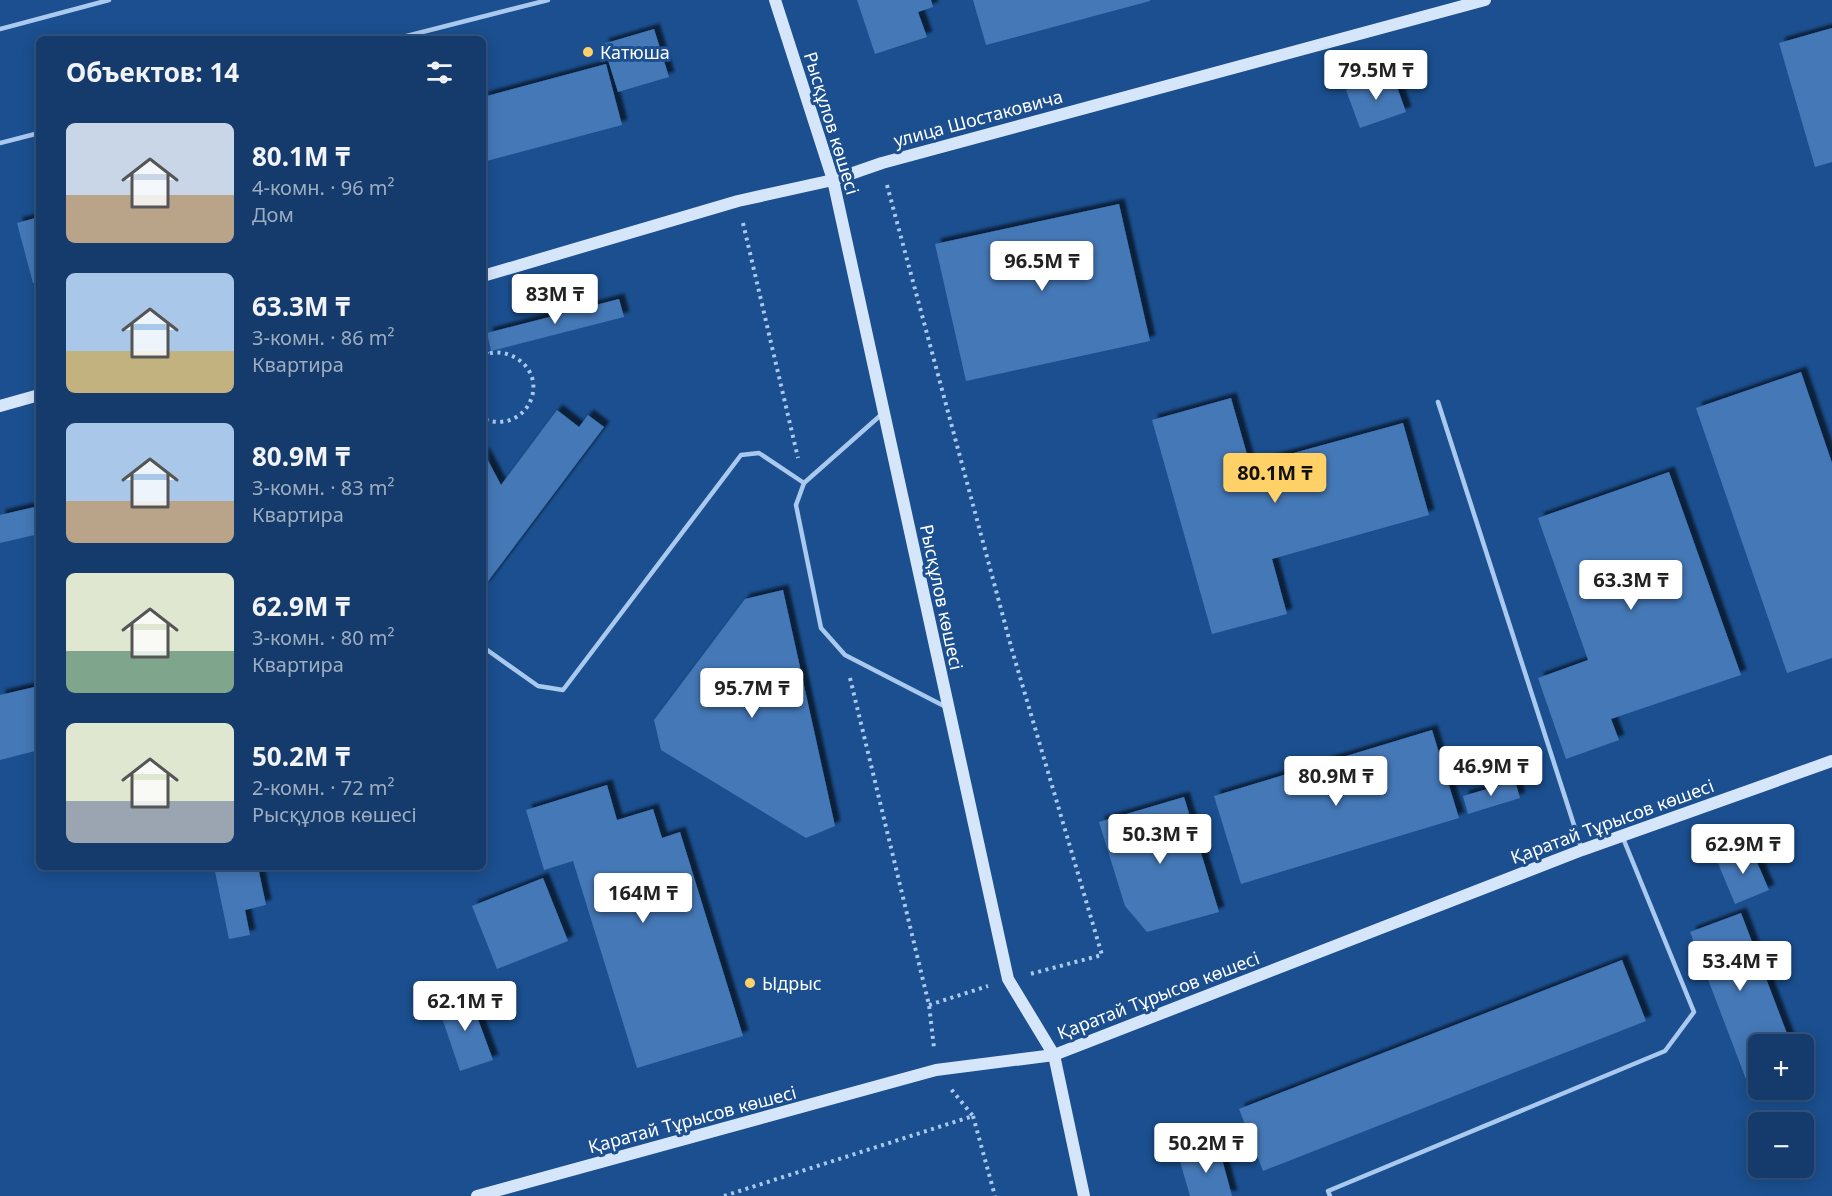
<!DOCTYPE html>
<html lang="ru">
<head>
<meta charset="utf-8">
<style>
  body { margin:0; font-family:"Noto Sans",sans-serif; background:#1d4271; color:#f1f3f6; height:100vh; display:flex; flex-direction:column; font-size:22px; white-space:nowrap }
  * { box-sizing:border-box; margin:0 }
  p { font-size:20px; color:#9dadc1 }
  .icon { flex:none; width:33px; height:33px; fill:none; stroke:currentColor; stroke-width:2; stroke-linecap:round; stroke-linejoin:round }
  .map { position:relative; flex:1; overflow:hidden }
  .drawer { position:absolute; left:36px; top:36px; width:450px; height:834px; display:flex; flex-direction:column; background:#143b6b; border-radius:9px; box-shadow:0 3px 15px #0003,0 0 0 2px #33557e }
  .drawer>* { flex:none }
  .controls { position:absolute; left:1748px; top:1034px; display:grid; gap:12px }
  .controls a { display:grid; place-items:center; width:66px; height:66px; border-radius:9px; background:#143b6b; box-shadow:0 3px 15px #0003,0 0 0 2px #33557e; font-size:30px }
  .price { position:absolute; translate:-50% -51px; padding:0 14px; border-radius:6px; background:#fff; color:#222; font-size:20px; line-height:39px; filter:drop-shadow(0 2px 3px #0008) }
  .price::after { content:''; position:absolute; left:50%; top:36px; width:18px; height:14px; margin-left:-9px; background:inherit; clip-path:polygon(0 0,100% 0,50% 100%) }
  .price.active { background:#ffd166; color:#111 }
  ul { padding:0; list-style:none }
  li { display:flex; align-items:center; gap:18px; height:150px; padding:0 30px }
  li span { display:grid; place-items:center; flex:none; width:168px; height:120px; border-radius:9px; color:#555 }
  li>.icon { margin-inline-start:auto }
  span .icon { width:72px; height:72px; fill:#fffc; stroke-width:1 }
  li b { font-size:26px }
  h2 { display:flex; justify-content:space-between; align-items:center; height:72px; padding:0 30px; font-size:26px }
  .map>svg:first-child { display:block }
  .building { fill:#4478b7; filter:url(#shadow) }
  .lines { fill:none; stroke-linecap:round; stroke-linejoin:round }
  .path { stroke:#a9c9ee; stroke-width:4; stroke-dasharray:3 4.5; stroke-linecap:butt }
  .lane { stroke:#a9c9ee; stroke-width:4.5 }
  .secondary { stroke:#d6e6fa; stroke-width:12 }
  .poi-dot { fill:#ffd166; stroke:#1b4f8f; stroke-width:2 }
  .labels { text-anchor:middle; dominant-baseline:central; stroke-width:6; stroke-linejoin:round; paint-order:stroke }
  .poi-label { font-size:18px; fill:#fff; stroke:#1b4f8f; text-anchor:start }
  .street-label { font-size:18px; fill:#fff; stroke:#1b4f8f }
</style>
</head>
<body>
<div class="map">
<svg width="1832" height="1196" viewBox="0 0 1832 1196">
  <defs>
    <filter id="shadow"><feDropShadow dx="5.5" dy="-5.5" stdDeviation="1.5" flood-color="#0009"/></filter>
  </defs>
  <rect width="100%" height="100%" fill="#1b4f8f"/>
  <g class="building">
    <path d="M857,0H931L933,7L918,12L927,37L875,54Z"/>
    <path d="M973,0H1150V1L986,45Z"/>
    <path d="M1832,28V162L1815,167L1779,43Z"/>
    <path d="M654,29L669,77L618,92L603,44Z"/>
    <path d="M606,64L622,125L483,162V97Z"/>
    <path d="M1392,73L1406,112L1360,128L1346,90Z"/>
    <path d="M1119,204L1150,341L966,381L935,244Z"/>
    <path d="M39,217V282L33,283L17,223Z"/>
    <path d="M619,299L624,317L491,351L487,333Z"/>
    <path d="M1801,372L1832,463V658L1787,673L1696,408Z"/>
    <path d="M1231,398L1250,465L1403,423L1429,515L1272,559L1287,614L1212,634L1152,420Z"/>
    <path d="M557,410L579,427L588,415L604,427L483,588V451L501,485Z"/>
    <path d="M1669,472L1741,675L1611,719L1619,740L1566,759L1538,678L1588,660L1538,518Z"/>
    <path d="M39,506V534L0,543V515Z"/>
    <path d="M783,590L835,826L806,838L661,750L654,720L745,599Z"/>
    <path d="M39,686V750L0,760V695Z"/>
    <path d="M1432,730L1459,818L1241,884L1214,796Z"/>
    <path d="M1515,781L1520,798L1468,814L1463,796Z"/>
    <path d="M607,785L617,820L653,809L662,838L680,832L743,1036L637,1068L573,861L544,870L526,810Z"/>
    <path d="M1184,797L1219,912L1147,932L1125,906L1099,822Z"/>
    <path d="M1750,846L1769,890L1735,904L1717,861Z"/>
    <path d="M214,867H258L266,905L245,910L250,935L229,939Z"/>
    <path d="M543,878L568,941L497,969L472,906Z"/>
    <path d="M1741,913L1791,1044H1758V1089H1769L1752,1095L1690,932Z"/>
    <path d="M1622,960L1646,1021L1263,1171L1239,1109Z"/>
    <path d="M468,992L493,1060L460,1071L437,1003Z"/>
    <path d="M1219,1148L1232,1196H1190L1179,1158Z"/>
  </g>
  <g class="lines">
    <g class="path">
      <path d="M887,185L1012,650L1102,955L1030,974"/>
      <path d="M743,223L798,458"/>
      <path d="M483,338L487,354"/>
      <path d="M483,356C491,351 502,352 510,355C555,374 529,436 483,419"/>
      <path d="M850,678L929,1005L934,1048"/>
      <path d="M929,1005L988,986"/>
      <path d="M973,1116L995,1196"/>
      <path d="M724,1196L973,1116L951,1089"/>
    </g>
    <g class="lane">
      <path d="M0,29L109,0"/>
      <path d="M395,39L548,0"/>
      <path d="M0,143L39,133"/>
      <path d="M1438,402L1582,850"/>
      <path d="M882,414L804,483L796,505L821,628L845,655L946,707"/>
      <path d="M483,647L538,686L563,690L741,455L759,453L804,483"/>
      <path d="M1330,1196L1328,1191L1665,1051L1694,1012L1623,838"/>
    </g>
    <g class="secondary">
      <path d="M775,0L833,180L1008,979L1054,1055L1084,1196"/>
      <path d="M483,276L738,201L833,180L882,163L1485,0"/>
      <path d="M0,406L39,395"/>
      <path d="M477,1196L936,1070L1054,1055L1582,850L1832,761"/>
    </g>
  </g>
  <g class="poi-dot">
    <circle cx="588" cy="52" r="6"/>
    <circle cx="750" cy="983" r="6"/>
  </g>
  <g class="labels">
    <g class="poi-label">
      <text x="600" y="52">Катюша</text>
      <text x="762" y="983">Ыдрыс</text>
    </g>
    <g class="street-label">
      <text transform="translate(978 118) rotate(-15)">улица Шостаковича</text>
      <text transform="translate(832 123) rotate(73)">Рысқұлов көшесі</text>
      <text transform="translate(942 597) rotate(78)">Рысқұлов көшесі</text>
      <text transform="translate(1612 821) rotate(-20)">Қаратай Тұрысов көшесі</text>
      <text transform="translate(1158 995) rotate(-21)">Қаратай Тұрысов көшесі</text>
      <text transform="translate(692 1119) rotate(-15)">Қаратай Тұрысов көшесі</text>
    </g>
  </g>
</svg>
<div class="controls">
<a>+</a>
<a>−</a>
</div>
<b class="price" style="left:1376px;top:101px">79.5M ₸</b>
<b class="price" style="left:1042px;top:292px">96.5M ₸</b>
<b class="price" style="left:555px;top:325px">83M ₸</b>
<b class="price active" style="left:1275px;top:504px">80.1M ₸</b>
<b class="price" style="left:1631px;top:611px">63.3M ₸</b>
<b class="price" style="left:752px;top:719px">95.7M ₸</b>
<b class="price" style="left:1491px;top:797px">46.9M ₸</b>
<b class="price" style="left:1336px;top:807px">80.9M ₸</b>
<b class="price" style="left:1160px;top:865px">50.3M ₸</b>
<b class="price" style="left:1743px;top:875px">62.9M ₸</b>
<b class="price" style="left:643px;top:924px">164M ₸</b>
<b class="price" style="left:1740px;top:992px">53.4M ₸</b>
<b class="price" style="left:465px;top:1032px">62.1M ₸</b>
<b class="price" style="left:1206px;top:1174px">50.2M ₸</b>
<section class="drawer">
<h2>Объектов: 14<svg class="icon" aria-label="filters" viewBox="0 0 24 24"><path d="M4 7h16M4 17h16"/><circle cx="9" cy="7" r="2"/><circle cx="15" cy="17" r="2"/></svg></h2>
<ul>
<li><span style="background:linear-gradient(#c9d6e8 60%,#b9a48a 0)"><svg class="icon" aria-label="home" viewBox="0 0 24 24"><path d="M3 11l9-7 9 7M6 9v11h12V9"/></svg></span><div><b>80.1M ₸</b><p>4-комн. · 96 m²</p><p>Дом</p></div></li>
<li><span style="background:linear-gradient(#a9c7e8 65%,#c2b280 0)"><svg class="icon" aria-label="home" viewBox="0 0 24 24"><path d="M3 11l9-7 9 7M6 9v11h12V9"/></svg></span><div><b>63.3M ₸</b><p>3-комн. · 86 m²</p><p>Квартира</p></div></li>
<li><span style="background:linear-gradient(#a9c7e8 65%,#b9a48a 0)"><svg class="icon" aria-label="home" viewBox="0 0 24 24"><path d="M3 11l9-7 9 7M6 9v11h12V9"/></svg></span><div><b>80.9M ₸</b><p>3-комн. · 83 m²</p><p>Квартира</p></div></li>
<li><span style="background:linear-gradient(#dfe7d0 65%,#7fa58c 0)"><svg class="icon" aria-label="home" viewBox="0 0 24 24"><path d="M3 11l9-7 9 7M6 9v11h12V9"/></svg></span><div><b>62.9M ₸</b><p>3-комн. · 80 m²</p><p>Квартира</p></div></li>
<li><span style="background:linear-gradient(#dfe7d0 65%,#9aa5b1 0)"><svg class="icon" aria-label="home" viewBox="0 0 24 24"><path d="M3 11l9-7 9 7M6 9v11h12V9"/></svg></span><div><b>50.2M ₸</b><p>2-комн. · 72 m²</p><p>Рысқұлов көшесі</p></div></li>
</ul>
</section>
</div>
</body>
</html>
